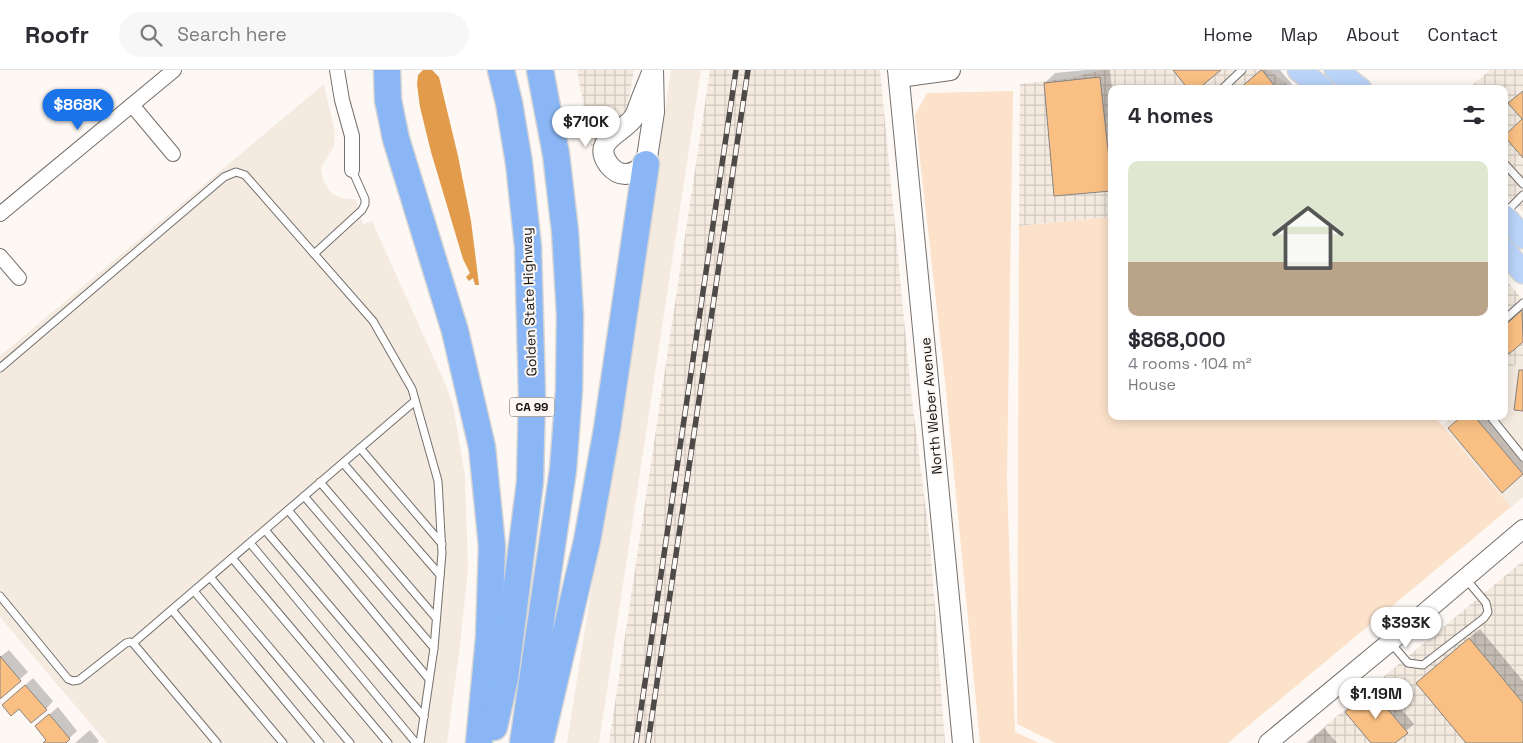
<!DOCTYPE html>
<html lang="en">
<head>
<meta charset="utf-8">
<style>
  body { margin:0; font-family:"Space Grotesk",sans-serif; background:#f7f7f7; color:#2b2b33; height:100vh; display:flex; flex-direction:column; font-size:19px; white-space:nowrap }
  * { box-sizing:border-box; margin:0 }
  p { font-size:16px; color:#7c7c81 }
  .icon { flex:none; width:28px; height:28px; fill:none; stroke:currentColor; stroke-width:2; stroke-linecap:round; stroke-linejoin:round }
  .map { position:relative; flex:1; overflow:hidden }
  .panel { position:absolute; left:1108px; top:15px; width:400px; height:335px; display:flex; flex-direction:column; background:#fff; border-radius:10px; box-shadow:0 2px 12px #0003 }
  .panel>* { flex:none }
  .price { position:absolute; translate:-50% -42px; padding:0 11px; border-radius:18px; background:#fff; color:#222; font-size:16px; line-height:32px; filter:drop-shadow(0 1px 2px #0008) }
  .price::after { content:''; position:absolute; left:50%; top:30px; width:15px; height:11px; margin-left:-8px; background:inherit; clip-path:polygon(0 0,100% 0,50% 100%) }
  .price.selected { background:#1a73e8; color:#fff }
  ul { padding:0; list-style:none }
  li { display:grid; align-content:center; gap:10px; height:265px; padding:0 20px }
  li span { display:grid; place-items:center; height:155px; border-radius:10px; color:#555 }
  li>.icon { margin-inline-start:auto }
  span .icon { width:90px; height:90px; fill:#fffc; stroke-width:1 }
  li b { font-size:21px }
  h2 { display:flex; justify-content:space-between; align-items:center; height:60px; padding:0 20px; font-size:21px }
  header { display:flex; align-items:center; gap:30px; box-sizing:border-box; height:70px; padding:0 25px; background:#fff; border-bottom:1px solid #e1e1e2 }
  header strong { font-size:24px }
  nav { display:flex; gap:28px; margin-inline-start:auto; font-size:18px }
  .search { width:350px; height:45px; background:#f7f7f7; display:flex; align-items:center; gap:12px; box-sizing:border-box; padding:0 18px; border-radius:28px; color:#7c7c81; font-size:19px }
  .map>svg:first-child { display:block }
  .built { fill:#f4eae0 }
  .industrial { fill:url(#industrial-grid) }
  .green { fill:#fce2ca }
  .water { fill:#e29a4b }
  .shadow { fill:#0003 }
  .building { fill:#fabf83; stroke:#87837f }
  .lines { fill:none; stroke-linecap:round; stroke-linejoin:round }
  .service-casing { stroke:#74706d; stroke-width:9 }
  .minor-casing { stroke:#74706d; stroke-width:16 }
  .tertiary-casing { stroke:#74706d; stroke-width:20 }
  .secondary-casing { stroke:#74706d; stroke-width:22 }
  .primary-casing { stroke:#d5d5d5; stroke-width:25 }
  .motorway-casing { stroke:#d5d5d5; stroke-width:29 }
  .service { stroke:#fff; stroke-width:7 }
  .minor { stroke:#fff; stroke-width:14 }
  .tertiary { stroke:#fff; stroke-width:18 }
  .secondary { stroke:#fff; stroke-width:20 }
  .primary { stroke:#b9d3f9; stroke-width:22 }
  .motorway { stroke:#8ab6f5; stroke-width:26 }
  .rail-casing { stroke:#4d4a49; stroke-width:5.5 }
  .rail { stroke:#fdf8f4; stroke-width:4; stroke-dasharray:11; stroke-linecap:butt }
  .labels { text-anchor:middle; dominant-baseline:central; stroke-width:4; stroke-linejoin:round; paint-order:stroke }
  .shield { fill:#fdf8f4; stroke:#5c5957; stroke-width:1 }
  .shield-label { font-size:12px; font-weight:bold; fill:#171514 }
  .street-label { font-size:14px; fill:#171514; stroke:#fdf8f4 }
</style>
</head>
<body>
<header>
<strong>Roofr</strong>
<div class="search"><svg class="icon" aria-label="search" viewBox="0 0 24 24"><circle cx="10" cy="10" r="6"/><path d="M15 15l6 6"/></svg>Search here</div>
<nav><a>Home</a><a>Map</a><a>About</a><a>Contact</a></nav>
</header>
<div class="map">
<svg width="1523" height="673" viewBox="0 0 1523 673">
  <defs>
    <pattern id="industrial-grid" width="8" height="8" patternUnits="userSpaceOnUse" patternTransform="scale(1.25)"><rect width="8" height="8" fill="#f4eae0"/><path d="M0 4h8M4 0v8" fill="none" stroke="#d0c8bf"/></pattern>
  </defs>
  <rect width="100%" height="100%" fill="#fdf8f4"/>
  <g class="built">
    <path d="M671,0H701L599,673H567L639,217Z"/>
    <path d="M324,14L335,63L334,76L321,98L323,111L332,124L345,129H356L363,154L372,151L444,311L453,335L465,406L468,500L460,575L447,673H107L0,547V286Z"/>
    <path d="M1523,288V427L1511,437L1442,356L1453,346H1504V304Z"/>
  </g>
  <g class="industrial">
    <path d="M577,0H634L628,35L625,43L619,49L601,61L597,67L595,74L596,90L594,91Z"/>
    <path d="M710,0H880L911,322L930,472L945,673H609Z"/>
    <path d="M1101,0H1269L1293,19H1111V147L1019,156L1020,14L1071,8Z"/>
    <path d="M1490,0H1523V142L1504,123V19H1468Z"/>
    <path d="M1504,208L1523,230V288L1504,304Z"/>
    <path d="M1523,491V673H1305L1388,603Z"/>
  </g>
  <g class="green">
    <path d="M1013,21L1007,409L1015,662L1039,673H980L945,311L915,45L927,23Z"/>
    <path d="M1111,147V346H1434L1511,437L1228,673H1056L1017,654L1019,156Z"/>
  </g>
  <path class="water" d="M423,0H432L439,7L458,86L471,151L479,215H475L473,208L469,211L466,207L470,203L463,189L431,82L420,37L417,14L418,5Z"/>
  <g class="shadow">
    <path d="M1087,0H1110L1112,19L1111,120L1055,125L1045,13L1055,3Z"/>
    <path d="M1261,0H1280L1296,19H1239Z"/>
    <path d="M1523,240V270L1510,282L1504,275V256Z"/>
    <path d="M1462,346H1493L1523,382V402L1502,421L1449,358Z"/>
    <path d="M1480,559L1523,611V673H1468L1428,603Z"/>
    <path d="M9,580L28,602L0,627V587Z"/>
    <path d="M33,608L53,631L46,639L11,628Z"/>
    <path d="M1379,613L1414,654L1393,673H1373L1354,634Z"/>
    <path d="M58,637L77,661L64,673H44L47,669L44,649Z"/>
    <path d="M1324,658L1337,673H1307Z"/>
    <path d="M90,660L99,671L97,673H75Z"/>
  </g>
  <g class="building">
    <path d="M1173,0H1221L1198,19H1188Z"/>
    <path d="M1262,0L1277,19H1239L1261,0Z"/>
    <path d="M1100,7L1111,107V121L1054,126L1044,13Z"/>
    <path d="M1523,21V88L1504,66L1522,49L1508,33Z"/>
    <path d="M1522,240L1523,272L1509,284L1504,277V256Z"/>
    <path d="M1519,300H1523V341L1514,340Z"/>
    <path d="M1462,346H1474L1523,404L1502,423L1448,358Z"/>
    <path d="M1469,568L1523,633V673H1466L1416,613Z"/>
    <path d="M0,586L21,611L0,629Z"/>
    <path d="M25,615L47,640L31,653L19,639L11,646L2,635Z"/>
    <path d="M1371,620L1408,663L1395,673H1371L1345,642Z"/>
    <path d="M49,644L70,669L66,673H43L46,670L35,656Z"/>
  </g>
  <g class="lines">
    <g class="service-casing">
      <g id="service">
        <path d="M1222,19L1242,0"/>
        <path d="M1504,93L1523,114"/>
        <path d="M1504,144L1523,125"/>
        <path d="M314,184L362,140L365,134V129L352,100"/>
        <path d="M1504,250L1523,233"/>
        <path d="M0,298L224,107L236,102L245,105L373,251L412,319L438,411L442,483L434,578L420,673"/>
        <path d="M1490,346L1523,387"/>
        <path d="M360,378L442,474"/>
        <path d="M343,393L440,505"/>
        <path d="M320,412L436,548"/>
        <path d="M304,426L434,578"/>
        <path d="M288,440L429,609"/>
        <path d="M265,460L424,647"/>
        <path d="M250,473L416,673"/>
        <path d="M232,488L388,673"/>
        <path d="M210,507L350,673"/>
        <path d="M194,521L320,673"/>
        <path d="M0,526L68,609L73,611L79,610L126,573L130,572L133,573L217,673"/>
        <path d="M172,540L283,673"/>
        <path d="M1390,572L1408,593L1423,595L1484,548L1488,542L1486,533L1466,509"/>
        <path d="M133,573L415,331"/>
      </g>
    </g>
    <g class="minor-casing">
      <g id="minor">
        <path d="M337,0L342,30L352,66V100"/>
        <path d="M132,35L173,84"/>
        <path d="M0,144L174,0"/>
        <path d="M0,186L19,208"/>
      </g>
    </g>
    <g class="tertiary-casing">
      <path id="tertiary" d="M1268,673L1390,572L1523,459"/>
    </g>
    <g class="secondary-casing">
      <g id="secondary">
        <path d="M653,0L654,42L646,94C640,99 634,104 625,104C619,104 613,100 609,95C590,70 624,63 634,47C637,43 638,38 640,33C644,22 649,11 653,0Z"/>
        <path d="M898,0L963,673"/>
        <path d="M899,7L950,0"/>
      </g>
    </g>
    <g class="primary-casing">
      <g id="primary">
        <path d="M1299,0L1323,19"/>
        <path d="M1336,0L1360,19"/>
        <path d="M1504,146L1523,167"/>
        <path d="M1504,180L1523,202"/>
      </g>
    </g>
    <g class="motorway-casing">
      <g id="motorway">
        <path d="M387,0L388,30L396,69L455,261L482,377L492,476L489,567L479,673"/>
        <path d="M494,657L505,608L530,412L532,325L528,177L519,93L509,33L501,0"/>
        <path d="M523,673L563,400L569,320L570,245L565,161L556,84L540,0"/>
        <path d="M540,673L587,471L607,359L646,94"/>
      </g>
    </g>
    <use href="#service" class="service"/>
    <use href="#minor" class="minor"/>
    <use href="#tertiary" class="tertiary"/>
    <use href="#secondary" class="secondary"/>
    <use href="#primary" class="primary"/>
    <use href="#motorway" class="motorway"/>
    <g class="rail-casing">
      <g id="rail">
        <path d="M636,673L736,0"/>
        <path d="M648,673L748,0"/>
      </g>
    </g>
    <use href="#rail" class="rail"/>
  </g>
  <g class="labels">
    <rect class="shield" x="509.5" y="327.5" width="45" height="19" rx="4"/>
    <g class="shield-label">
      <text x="532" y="337">CA 99</text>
    </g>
    <g class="street-label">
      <text transform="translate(529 232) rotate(-92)">Golden State Highway</text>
      <text transform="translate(931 336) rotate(-95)">North Weber Avenue</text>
    </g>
  </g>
</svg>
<b class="price selected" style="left:78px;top:61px">$868K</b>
<b class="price" style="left:586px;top:78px">$710K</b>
<b class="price" style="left:1406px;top:579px">$393K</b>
<b class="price" style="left:1376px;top:650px">$1.19M</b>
<section class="panel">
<h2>4 homes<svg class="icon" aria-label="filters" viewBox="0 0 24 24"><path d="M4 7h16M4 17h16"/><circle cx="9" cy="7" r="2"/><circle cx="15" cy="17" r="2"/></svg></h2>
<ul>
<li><span style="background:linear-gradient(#dfe7d0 65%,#b9a48a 0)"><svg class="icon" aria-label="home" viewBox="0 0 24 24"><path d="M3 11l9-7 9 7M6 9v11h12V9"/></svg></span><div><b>$868,000</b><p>4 rooms · 104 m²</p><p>House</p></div></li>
</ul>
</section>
</div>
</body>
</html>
